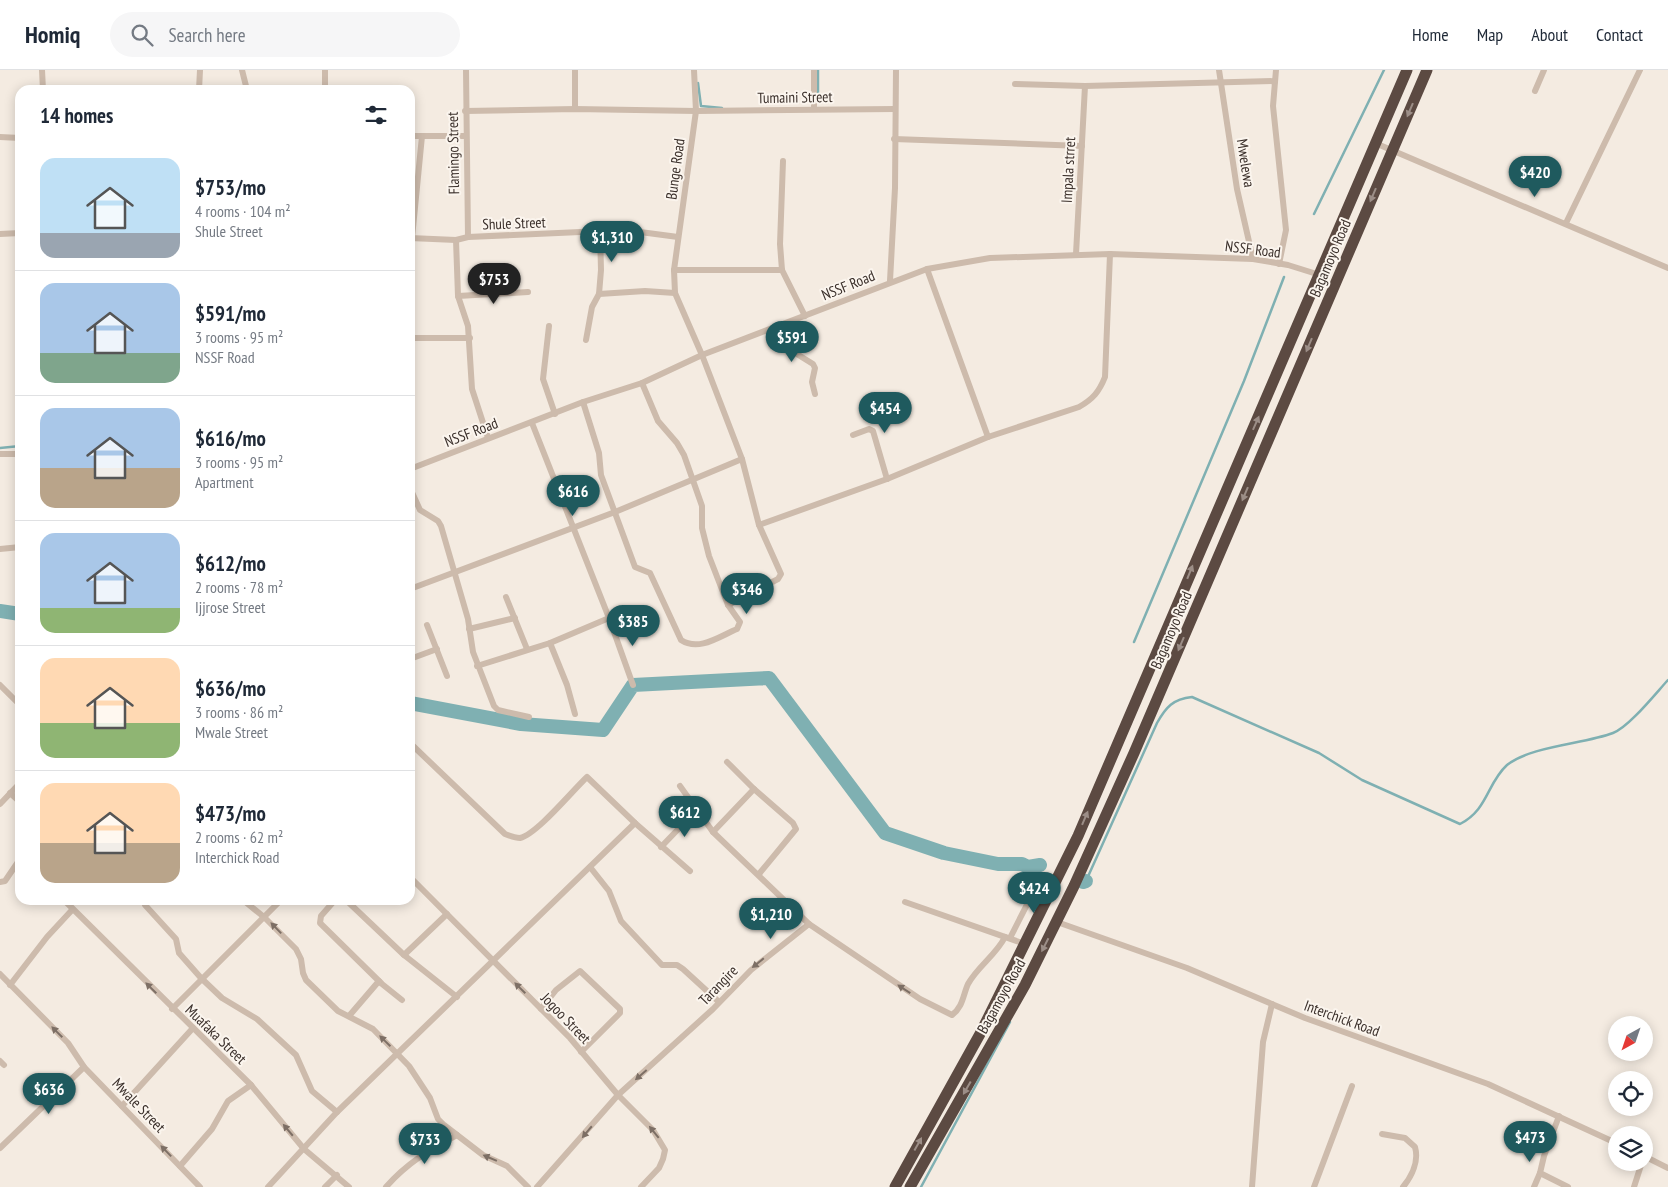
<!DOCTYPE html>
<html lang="en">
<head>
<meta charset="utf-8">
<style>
  body { margin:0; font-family:"PT Sans Narrow",sans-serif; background:#f6f6f7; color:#1f2937; height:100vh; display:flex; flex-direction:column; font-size:19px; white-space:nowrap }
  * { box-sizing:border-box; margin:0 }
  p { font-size:16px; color:#747a83 }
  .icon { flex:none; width:28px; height:28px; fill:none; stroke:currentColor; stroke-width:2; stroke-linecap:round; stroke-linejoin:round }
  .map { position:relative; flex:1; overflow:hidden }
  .drawer { position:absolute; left:15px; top:15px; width:400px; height:820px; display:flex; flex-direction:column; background:#fff; border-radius:15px; box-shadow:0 2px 12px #0003 }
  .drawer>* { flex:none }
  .needle { width:32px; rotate:220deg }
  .buttons { position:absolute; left:1608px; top:946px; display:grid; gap:10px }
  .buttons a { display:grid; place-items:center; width:45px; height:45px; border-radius:50%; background:#fff; box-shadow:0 2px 12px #0003; font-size:25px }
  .price { position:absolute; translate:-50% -42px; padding:0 11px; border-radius:18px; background:#1f5a5e; color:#fff; font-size:16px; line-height:32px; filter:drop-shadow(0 1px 2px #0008) }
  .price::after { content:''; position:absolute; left:50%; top:30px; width:15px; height:11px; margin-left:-8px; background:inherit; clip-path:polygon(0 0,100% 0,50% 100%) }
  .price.current { background:#222; color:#fff }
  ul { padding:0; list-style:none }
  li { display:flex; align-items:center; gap:15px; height:125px; padding:0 25px }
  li+li { border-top:1px solid #e0e1e3 }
  li span { display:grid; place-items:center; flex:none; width:140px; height:100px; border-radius:15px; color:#555 }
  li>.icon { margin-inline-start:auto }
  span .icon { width:60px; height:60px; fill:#fffc; stroke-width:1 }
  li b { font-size:21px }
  h2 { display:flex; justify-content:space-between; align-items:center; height:60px; padding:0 25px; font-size:21px }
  header { display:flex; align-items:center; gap:30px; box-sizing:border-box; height:70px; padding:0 25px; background:#fff; border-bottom:1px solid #e0e1e3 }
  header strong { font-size:24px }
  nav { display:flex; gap:28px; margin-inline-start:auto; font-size:18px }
  .search { width:350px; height:45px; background:#f6f6f7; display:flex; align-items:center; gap:12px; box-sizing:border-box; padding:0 18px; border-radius:28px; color:#747a83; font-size:19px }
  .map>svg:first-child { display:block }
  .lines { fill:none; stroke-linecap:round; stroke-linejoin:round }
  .stream { stroke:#7fb0b2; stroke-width:2.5 }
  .river { stroke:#7fb0b2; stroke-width:14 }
  .street { stroke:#cdbbac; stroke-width:6 }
  .highway { stroke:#5c4a42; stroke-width:11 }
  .oneway { fill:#9c8e87 }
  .oneway2 { fill:#7d6f65 }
  .labels { text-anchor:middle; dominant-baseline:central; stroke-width:4; stroke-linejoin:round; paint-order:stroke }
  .street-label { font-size:15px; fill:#3b302b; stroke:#fbf5ee }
</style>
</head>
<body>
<header>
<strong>Homiq</strong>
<div class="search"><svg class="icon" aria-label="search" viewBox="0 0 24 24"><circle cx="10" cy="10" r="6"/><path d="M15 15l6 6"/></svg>Search here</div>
<nav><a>Home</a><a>Map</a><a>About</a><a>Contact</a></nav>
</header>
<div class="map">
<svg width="1668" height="1117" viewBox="0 0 1668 1117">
  <rect width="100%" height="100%" fill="#f4ebe1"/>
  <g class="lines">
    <g class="stream">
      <path d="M698,13L701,36L722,38"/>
      <path d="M818,29V0"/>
      <path d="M1314,144L1384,0"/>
      <path d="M0,378L20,376"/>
      <path d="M1134,572L1244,311L1284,207"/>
      <path d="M1086,811L1157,653C1166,637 1173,629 1192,627L1319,683L1362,710L1460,754C1488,740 1487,713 1507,695C1531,676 1584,674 1613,663C1629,657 1656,623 1668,610"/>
      <path d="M921,1117L1010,952"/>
    </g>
    <g class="river">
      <path d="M0,541L20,544"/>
      <path d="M410,633L521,654L603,660L633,615L769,608L885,763L944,783L998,794H1022L1028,797L1040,795"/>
      <path d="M1083,812L1086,811"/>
    </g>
    <g class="street">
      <path d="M42,0L43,20"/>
      <path d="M242,0L247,20"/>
      <path d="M466,0L468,167"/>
      <path d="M575,0V39"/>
      <path d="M694,0L696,41L674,200L675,223L702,285L742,389L759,455L781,504L778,509L728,535"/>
      <path d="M814,0V38"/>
      <path d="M1219,0L1237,119L1253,189"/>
      <path d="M1276,0L1273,36L1286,160L1279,194"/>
      <path d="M1015,14L1085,16L1275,11"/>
      <path d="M199,20L200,0"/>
      <path d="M325,20V0"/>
      <path d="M1535,21L1544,0"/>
      <path d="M465,41L575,39L696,41L895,39"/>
      <path d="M410,66H466"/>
      <path d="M0,67L20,68"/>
      <path d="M894,69L1082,76"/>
      <path d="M1375,73L1668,198"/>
      <path d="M783,91L780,174L782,200L805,246"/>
      <path d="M1566,153L1640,0"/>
      <path d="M0,164L20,163"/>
      <path d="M410,168L456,170L468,167L625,160L678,167"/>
      <path d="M412,168L422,66"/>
      <path d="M456,170L458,226L468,256L472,319L488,368"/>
      <path d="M1076,184L1085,16"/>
      <path d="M927,199L988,367"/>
      <path d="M674,200H782"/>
      <path d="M890,211L895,118L896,0"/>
      <path d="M599,224L601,200L600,162"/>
      <path d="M458,226L528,222"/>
      <path d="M549,256L543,309L555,344"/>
      <path d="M779,256L786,274L792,281L813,294L815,298L812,312L815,324"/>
      <path d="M410,268H470"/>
      <path d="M586,270L592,237L599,224L645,221L675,223"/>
      <path d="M583,332L599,383L601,405L635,497L650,503L681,570C699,582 720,566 737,559L740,552L728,535L709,486L702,458V436L684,385L677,373L658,351L642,313"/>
      <path d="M853,365L869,359L873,361L887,409"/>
      <path d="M0,384H20"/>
      <path d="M410,399L583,332L642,313L702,285L927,199L990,188L1110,184L1253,189L1288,195L1320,205"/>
      <path d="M410,418L420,440L438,451L441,456L468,549L473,582L494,636L498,640L529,647"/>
      <path d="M759,455L887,409L988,367L1079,337C1093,329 1099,322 1105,307L1110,184"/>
      <path d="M0,479L20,477"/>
      <path d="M410,519L615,442L742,389"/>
      <path d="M506,527L527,579"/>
      <path d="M609,548L633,615"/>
      <path d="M427,555L447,606"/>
      <path d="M469,559L515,548"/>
      <path d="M550,573L567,615L575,644"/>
      <path d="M410,589L437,579"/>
      <path d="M477,596L550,573L609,548L532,353"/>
      <path d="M0,615L20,635"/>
      <path d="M410,673L505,764C510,766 516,768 520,768C537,764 572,721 587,707L635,753L690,801"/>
      <path d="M727,692L754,719L793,753L796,759L759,804"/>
      <path d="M680,716L713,762L809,854"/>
      <path d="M10,723L20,732"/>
      <path d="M0,734L20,713"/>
      <path d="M713,762L754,719"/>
      <path d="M661,777L686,751L699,744"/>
      <path d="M590,797L609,821L621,851L662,895H677L683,899L719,932"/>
      <path d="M410,807L570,968L618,1025L653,1060L665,1080L663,1089L659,1098L641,1117"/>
      <path d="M0,812L5,811L20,789"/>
      <path d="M64,830L251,1015L304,1079L349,1117"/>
      <path d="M143,830L145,835L176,869L179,883L201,908L222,928L257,949L296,985L312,1021L337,1042"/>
      <path d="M243,830L264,847L296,879L301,889L303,903L306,910L338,941L373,959L409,996L430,1028L438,1049L444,1055L483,1085L507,1096L528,1117"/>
      <path d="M335,830L321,846L320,853L382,914L402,930"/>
      <path d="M346,830L404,885L447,844"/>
      <path d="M905,832L1025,874"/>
      <path d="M1057,852L1187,898L1305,948L1488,1014L1616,1073"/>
      <path d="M1010,868L1039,811"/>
      <path d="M404,885L457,927"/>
      <path d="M0,904L68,973L84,997L200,1117"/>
      <path d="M10,915L47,867L72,840"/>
      <path d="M172,939L281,830"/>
      <path d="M541,939L556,920L580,901L620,939V943L581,982"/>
      <path d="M349,946L379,911"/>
      <path d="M0,991L4,995"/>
      <path d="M122,1036L193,958"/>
      <path d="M1559,1046L1544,1086L1540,1103L1568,1117"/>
      <path d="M1382,1064L1405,1068L1415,1077C1419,1091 1412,1106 1403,1117"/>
      <path d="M0,1078L84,997"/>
      <path d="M1644,1086L1668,1098"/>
      <path d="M180,1096L212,1059L228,1031L251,1015"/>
      <path d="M268,1117L337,1042L635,753"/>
      <path d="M325,1117L337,1105"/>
      <path d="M386,1117C406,1094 430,1079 457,1065"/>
      <path d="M537,1117L618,1025L713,939L751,900L809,854L920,929L952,945C963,937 963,925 968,914C978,896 996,885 1005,867"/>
      <path d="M1252,1117L1263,972L1272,934"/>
      <path d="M1314,1117L1352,1016"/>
      <path d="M1534,1117L1540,1103"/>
      <path d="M1634,1117L1642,1092"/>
    </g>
    <g class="highway">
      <path d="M895,1117L980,964L1078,766L1407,0"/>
      <path d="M910,1117L1025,915L1074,816L1134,683L1427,0"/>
    </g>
  </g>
  <defs><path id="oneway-solid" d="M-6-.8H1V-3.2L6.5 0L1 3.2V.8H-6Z" transform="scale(1.25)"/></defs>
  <g class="oneway">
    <use href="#oneway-solid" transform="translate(1410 40) rotate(113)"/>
    <use href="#oneway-solid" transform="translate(1373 125) rotate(113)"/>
    <use href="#oneway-solid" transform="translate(1309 275) rotate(113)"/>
    <use href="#oneway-solid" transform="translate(1256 353) rotate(-66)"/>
    <use href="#oneway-solid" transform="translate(1245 424) rotate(113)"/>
    <use href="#oneway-solid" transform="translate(1190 502) rotate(-68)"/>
    <use href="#oneway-solid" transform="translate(1181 574) rotate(113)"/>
    <use href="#oneway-solid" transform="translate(1085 748) rotate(-67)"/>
    <use href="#oneway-solid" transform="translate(1045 875) rotate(117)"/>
    <use href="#oneway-solid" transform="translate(967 1018) rotate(120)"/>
    <use href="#oneway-solid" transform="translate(918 1074) rotate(-61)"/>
  </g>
  <g class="oneway2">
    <use href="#oneway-solid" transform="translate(276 858) rotate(-134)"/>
    <use href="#oneway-solid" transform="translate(758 893) rotate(141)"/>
    <use href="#oneway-solid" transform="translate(151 918) rotate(-135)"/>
    <use href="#oneway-solid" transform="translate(520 918) rotate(-135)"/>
    <use href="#oneway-solid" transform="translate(904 919) rotate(-147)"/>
    <use href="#oneway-solid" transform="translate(57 962) rotate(-135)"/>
    <use href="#oneway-solid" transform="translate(385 971) rotate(-136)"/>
    <use href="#oneway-solid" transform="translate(641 1005) rotate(139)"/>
    <use href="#oneway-solid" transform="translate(288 1060) rotate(-130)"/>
    <use href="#oneway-solid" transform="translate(587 1062) rotate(130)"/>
    <use href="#oneway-solid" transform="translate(654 1062) rotate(-129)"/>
    <use href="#oneway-solid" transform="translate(166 1081) rotate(-134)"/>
    <use href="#oneway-solid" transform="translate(490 1088) rotate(-157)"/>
  </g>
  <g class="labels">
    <g class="street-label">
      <text transform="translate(795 27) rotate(-1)">Tumaini Street</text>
      <text transform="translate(453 83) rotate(-91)">Flamingo Street</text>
      <text transform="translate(1246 93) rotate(81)">Mwelewa</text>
      <text transform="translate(675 99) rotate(-82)">Bunge Road</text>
      <text transform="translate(1068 100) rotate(-87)">Impala strret</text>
      <text transform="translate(514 153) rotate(-2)">Shule Street</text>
      <text transform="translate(1253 179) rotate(7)">NSSF Road</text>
      <text transform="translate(1330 188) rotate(-67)">Bagamoyo Road</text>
      <text transform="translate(848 215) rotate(-22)">NSSF Road</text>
      <text transform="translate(471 362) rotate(-21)">NSSF Road</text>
      <text transform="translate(1171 560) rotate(-67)">Bagamoyo Road</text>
      <text transform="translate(718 915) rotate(-46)">Tarangire</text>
      <text transform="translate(1001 926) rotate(-61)">Bagamoyo Road</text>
      <text transform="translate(566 948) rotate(46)">Jogoo Street</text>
      <text transform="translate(1342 948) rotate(20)">Interchick Road</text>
      <text transform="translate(216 964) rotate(44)">Muafaka Street</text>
      <text transform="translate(139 1035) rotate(46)">Mwale Street</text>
    </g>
  </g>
</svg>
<div class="buttons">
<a><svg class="needle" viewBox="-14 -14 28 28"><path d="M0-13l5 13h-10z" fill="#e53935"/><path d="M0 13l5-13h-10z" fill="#747a83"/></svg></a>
<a><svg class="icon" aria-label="locate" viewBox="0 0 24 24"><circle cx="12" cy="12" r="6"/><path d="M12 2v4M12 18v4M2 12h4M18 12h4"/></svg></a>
<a><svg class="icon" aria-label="layers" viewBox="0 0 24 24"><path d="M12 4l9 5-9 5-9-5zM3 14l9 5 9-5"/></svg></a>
</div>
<b class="price" style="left:1535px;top:128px">$420</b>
<b class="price" style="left:612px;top:193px">$1,310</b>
<b class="price current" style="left:494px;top:235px">$753</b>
<b class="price" style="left:792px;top:293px">$591</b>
<b class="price" style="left:885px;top:364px">$454</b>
<b class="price" style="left:573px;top:447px">$616</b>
<b class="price" style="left:747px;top:545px">$346</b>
<b class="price" style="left:633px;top:577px">$385</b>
<b class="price" style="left:685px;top:768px">$612</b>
<b class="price" style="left:1034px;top:844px">$424</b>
<b class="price" style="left:771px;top:870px">$1,210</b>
<b class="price" style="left:49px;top:1045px">$636</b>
<b class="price" style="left:1530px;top:1093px">$473</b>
<b class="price" style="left:425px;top:1095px">$733</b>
<section class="drawer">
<h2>14 homes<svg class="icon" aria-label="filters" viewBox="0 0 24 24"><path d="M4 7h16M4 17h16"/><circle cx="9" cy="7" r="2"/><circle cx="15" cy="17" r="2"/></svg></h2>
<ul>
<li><span style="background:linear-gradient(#bfe0f5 75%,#9aa5b1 0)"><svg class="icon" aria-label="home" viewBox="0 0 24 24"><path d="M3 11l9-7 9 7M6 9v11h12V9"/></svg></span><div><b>$753/mo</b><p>4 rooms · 104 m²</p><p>Shule Street</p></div></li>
<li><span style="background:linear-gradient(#a9c7e8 70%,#7fa58c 0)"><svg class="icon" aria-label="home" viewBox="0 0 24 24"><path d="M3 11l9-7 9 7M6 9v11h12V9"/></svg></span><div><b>$591/mo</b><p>3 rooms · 95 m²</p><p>NSSF Road</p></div></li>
<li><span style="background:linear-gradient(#a9c7e8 60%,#b9a48a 0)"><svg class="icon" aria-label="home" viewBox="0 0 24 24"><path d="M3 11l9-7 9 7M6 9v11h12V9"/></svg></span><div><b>$616/mo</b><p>3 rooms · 95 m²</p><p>Apartment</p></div></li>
<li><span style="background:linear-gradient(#a9c7e8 75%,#8fb573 0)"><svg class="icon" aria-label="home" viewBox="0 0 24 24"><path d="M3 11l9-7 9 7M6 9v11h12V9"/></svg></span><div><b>$612/mo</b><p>2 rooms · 78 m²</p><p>Ijjrose Street</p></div></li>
<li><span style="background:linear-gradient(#ffd9b3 65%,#8fb573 0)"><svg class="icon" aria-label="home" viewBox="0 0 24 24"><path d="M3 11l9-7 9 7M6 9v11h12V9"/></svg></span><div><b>$636/mo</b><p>3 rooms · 86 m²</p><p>Mwale Street</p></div></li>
<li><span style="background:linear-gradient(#ffd9b3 60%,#b9a48a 0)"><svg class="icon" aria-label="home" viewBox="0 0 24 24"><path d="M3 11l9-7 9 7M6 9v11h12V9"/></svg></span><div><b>$473/mo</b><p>2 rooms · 62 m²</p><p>Interchick Road</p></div></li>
</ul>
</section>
</div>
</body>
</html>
